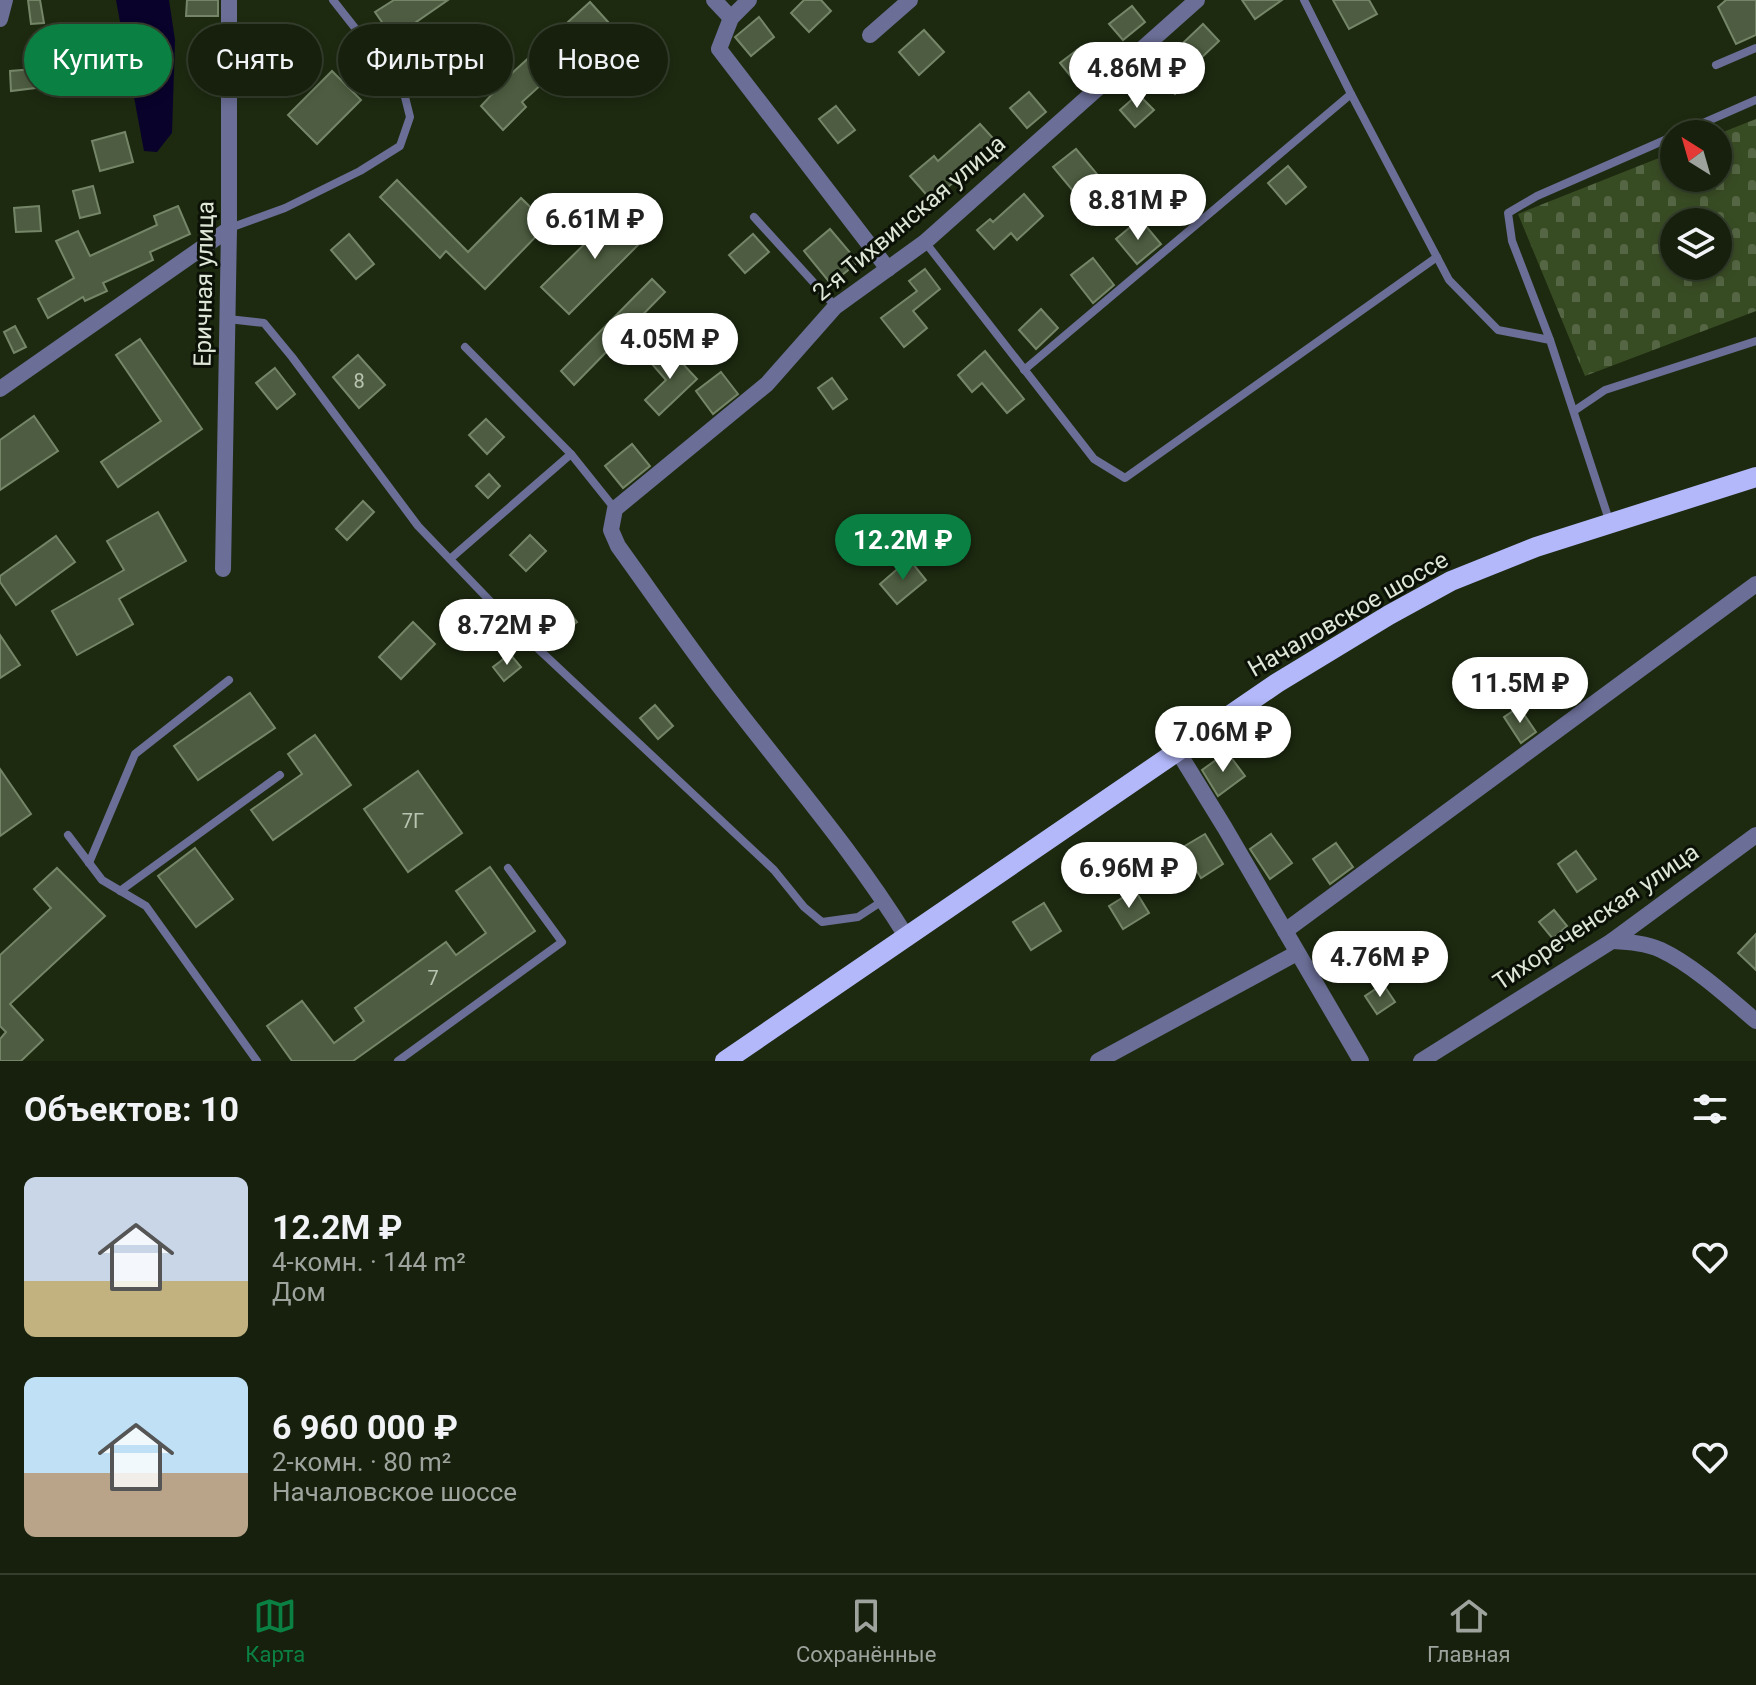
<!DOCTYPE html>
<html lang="ru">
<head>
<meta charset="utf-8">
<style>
  body { margin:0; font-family:Roboto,sans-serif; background:#232d1a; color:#f1f3f6; height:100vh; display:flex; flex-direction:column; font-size:30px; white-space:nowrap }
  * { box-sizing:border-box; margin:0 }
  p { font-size:26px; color:#9ea39d }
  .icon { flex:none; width:44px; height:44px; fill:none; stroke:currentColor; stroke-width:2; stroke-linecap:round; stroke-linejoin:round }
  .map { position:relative; height:1061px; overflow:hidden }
  .details { display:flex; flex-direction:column; background:#16200c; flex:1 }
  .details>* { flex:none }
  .top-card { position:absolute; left:24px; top:24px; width:800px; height:72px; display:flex; gap:16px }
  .needle { width:52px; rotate:323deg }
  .controls { position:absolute; left:1660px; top:120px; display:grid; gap:16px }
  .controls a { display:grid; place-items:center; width:72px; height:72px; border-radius:50%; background:#16200c; box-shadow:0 4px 12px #0003,0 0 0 2px #353e2d; font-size:40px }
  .price { position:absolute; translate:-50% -68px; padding:0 18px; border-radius:28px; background:#fff; color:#222; font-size:26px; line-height:52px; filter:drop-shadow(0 2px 4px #0008) }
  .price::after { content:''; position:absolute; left:50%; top:48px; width:24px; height:18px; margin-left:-12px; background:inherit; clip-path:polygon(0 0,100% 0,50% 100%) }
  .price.active { background:#0b8043; color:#fff }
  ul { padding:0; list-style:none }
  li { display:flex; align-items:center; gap:24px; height:200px; padding:0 24px }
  li span { display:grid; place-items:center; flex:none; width:224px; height:160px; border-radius:12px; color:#555 }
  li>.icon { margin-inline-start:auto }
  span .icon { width:96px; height:96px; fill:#fffc; stroke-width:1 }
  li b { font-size:34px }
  h2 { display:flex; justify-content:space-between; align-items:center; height:96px; padding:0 24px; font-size:34px }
  .tag { padding:0 28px; border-radius:36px; background:#16200c; box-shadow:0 4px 12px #0003,0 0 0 2px #353e2d; font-size:28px; line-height:72px }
  .tag.active { background:#0b8043; color:#fff }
  .dock { display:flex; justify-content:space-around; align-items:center; height:112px; border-top:2px solid #353e2d; background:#16200c; font-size:22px; color:#9ea39d }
  .dock a { display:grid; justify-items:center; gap:4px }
  .dock .active { color:#0b8043 }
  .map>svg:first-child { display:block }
  .cemetery { fill:url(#cemetery-stones); fill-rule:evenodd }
  .water { fill:#09022b }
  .building { fill:#4e5d41; stroke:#758668; stroke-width:2 }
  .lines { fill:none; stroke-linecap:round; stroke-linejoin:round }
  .service { stroke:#6b6e96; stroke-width:8 }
  .minor { stroke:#6b6e96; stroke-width:16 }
  .primary { stroke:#b3b8fb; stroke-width:20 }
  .labels { text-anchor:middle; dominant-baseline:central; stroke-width:6; stroke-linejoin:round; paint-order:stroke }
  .number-label { font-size:20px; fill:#bac4b2 }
  .street-label { font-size:24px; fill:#dee7d7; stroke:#0b1106 }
</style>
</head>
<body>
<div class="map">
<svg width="1756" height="1061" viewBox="0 0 1756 1061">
  <defs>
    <pattern id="cemetery-stones" width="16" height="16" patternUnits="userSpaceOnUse" patternTransform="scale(2)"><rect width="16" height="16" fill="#384c24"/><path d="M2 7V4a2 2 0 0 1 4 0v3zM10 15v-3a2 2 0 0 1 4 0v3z" fill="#546643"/></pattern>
  </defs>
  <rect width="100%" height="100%" fill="#1d2a10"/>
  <path class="cemetery" d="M1756,119V311L1585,376L1518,214L1674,152V178H1718V134ZM1674,222H1718V266H1674Z"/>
  <path class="water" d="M116,0H169L175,40L172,133L157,152L144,151Z"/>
  <g class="building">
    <path d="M28,0H40L44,23L31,24Z"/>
    <path d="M187,0H218V16H186Z"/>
    <path d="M394,0H448L393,38L375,12Z"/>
    <path d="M804,0H821L831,11L809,32L791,13Z"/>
    <path d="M1242,0H1282L1255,19Z"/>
    <path d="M1333,0H1369L1377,14L1349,29Z"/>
    <path d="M1726,0H1756V35L1736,44L1718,7Z"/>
    <path d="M590,2L609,23L522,102L526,107L503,130L481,106L511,74Z"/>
    <path d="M1132,6L1145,22L1123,40L1109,24Z"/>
    <path d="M759,17L774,37L751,56L735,37Z"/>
    <path d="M1203,24L1219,41L1200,59L1184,42Z"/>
    <path d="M924,30L944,52L919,75L899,52Z"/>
    <path d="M1081,47L1098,68L1077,84L1060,63Z"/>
    <path d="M1171,67L1187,82L1175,94L1160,79Z"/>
    <path d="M34,69L35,88L11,91L10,71Z"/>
    <path d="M332,71L361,100L317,144L288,115Z"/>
    <path d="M1029,92L1046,112L1027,128L1010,108Z"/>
    <path d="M1138,94L1154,110L1135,127L1120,110Z"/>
    <path d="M836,106L855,130L838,143L819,119Z"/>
    <path d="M980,124L1000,146L975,169L972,166L932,201L910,176L934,156L938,161Z"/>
    <path d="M125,132L133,162L100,171L92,141Z"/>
    <path d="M1076,149L1097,174L1074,192L1053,167Z"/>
    <path d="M1288,166L1306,187L1286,204L1268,183Z"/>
    <path d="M397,180L468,252L521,198L548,224L485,289L446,251L440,258L380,197Z"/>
    <path d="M93,186L100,213L80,218L73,191Z"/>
    <path d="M1024,194L1043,216L1017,240L1011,233L994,249L977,230L990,219L993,222Z"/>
    <path d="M39,206L41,231L16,232L14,208Z"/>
    <path d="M178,206L190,234L150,252L153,260L103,283L107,291L85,301L83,297L48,318L38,299L74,278L56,241L78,231L90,256L157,225L154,216Z"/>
    <path d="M622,207L649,234L569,314L541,287Z"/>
    <path d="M1140,219L1161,244L1137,264L1116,239Z"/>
    <path d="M830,229L858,262L831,284L804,251Z"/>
    <path d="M349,234L374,264L356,279L331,250Z"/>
    <path d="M753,234L769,252L745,273L729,255Z"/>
    <path d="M1093,258L1114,285L1093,303L1071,275Z"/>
    <path d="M925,269L940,289L913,311L927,328L904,347L881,318L917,291L909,281Z"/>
    <path d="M652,279L665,292L574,385L561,371Z"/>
    <path d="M1041,309L1058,328L1036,349L1019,330Z"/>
    <path d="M15,326L26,347L14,353L4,332Z"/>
    <path d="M140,339L202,429L118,487L101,462L161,421L116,355Z"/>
    <path d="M668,348L697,379L659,415L645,400L666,380L652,364Z"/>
    <path d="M985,351L1024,399L1007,413L982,383L972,392L958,375Z"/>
    <path d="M358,355L385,385L359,408L333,377Z"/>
    <path d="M275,368L295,394L277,409L256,383Z"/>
    <path d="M721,372L738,394L713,414L696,391Z"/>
    <path d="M832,378L847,399L833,409L818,388Z"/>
    <path d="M34,416L58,451L0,490V440Z"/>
    <path d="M486,419L504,437L487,454L469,435Z"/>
    <path d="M632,444L650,466L623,488L605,466Z"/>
    <path d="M489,474L500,486L488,498L476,486Z"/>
    <path d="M363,501L374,512L347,540L336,529Z"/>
    <path d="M158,512L186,561L119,599L133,624L77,655L52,611L124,570L107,541Z"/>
    <path d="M530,535L546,551L526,571L510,555Z"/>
    <path d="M56,536L75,562L16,605L0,582V576Z"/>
    <path d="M909,559L926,580L897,604L880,584Z"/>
    <path d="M564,605L577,622L559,636L546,619Z"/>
    <path d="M413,622L435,644L401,679L379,657Z"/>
    <path d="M0,635L20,665L0,678Z"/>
    <path d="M510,654L521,667L504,681L493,667Z"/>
    <path d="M250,693L275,728L198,780L174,746Z"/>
    <path d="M655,705L673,726L658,739L640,718Z"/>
    <path d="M1519,707L1536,732L1521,743L1504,717Z"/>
    <path d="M315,735L351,785L273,840L251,810L302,774L288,754Z"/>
    <path d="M1227,752L1245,776L1218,796L1202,770Z"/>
    <path d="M0,769L31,814L0,836Z"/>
    <path d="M418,771L462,833L408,872L364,809Z"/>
    <path d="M1205,834L1223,864L1201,878L1183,847Z"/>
    <path d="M1271,834L1292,863L1270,879L1250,849Z"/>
    <path d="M1336,843L1353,867L1330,884L1313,859Z"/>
    <path d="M195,848L233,899L196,927L158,876Z"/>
    <path d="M1576,851L1596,879L1577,892L1558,864Z"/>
    <path d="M490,867L535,931L353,1061H292L267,1026L302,1001L334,1043L364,1021L355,1008L446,942L456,955L486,933L456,891Z"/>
    <path d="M57,868L105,916L10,1004L43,1040L21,1061H0V1039L6,1032L0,1026V955L51,908L34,889Z"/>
    <path d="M1135,890L1149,913L1123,929L1109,906Z"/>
    <path d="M1044,903L1061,931L1031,950L1013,922Z"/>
    <path d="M1554,910L1567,926L1553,939L1539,922Z"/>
    <path d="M1756,934V970L1738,953Z"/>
    <path d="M1383,984L1395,1002L1377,1014L1365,996Z"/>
  </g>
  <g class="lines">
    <g class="service">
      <path d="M1304,0L1351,94L1449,280L1498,330L1550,340L1610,523"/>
      <path d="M1716,65L1756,48"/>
      <path d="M1678,134L1756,100"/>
      <path d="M754,217L835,306"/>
      <path d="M230,228L285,208L360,171L400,146L410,117L403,89L333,0"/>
      <path d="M925,242L1094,459L1125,478L1437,257"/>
      <path d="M228,319L264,323L292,357L418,526L517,629L774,870L804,907L822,922L858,917L884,900"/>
      <path d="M1550,340L1512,241L1508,213L1537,196L1674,136"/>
      <path d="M465,347L571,454"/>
      <path d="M1024,370L1351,94"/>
      <path d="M1574,411L1605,390L1756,341"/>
      <path d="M450,559L571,454L615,509"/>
      <path d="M68,835L102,880L146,906L257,1061"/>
      <path d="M89,863L135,754L229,680"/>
      <path d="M120,891L280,775"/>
      <path d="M398,1061L562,942L508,868"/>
    </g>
    <g class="minor">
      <path d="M714,0L731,18"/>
      <path d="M749,0L731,18L719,49L888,269"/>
      <path d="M0,19L5,0"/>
      <path d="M870,35L910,0"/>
      <path d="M0,389L229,229"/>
      <path d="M223,569L229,229V0"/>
      <path d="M1177,750L1225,828L1361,1061"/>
      <path d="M1285,931L1756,584"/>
      <path d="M906,936C853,850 787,775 726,695C689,647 654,596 618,546L611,530L615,509L767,384L835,307L925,242L1197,0"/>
      <path d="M1612,941C1628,942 1646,943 1661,950C1693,965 1729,998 1756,1021"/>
      <path d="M1098,1061L1297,953"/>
      <path d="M1421,1061L1612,941L1756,835"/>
    </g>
    <path class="primary" d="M725,1061L1277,683L1389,615L1451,581L1536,547L1756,477"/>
  </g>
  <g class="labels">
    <g class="number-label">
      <text x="359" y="381">8</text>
      <text x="413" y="821">7Г</text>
      <text x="433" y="978">7</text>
    </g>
    <g class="street-label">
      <text transform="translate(909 218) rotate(-40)">2-я Тихвинская улица</text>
      <text transform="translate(204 284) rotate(-89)">Еричная улица</text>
      <text transform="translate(1348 614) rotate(-30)">Началовское шоссе</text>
      <text transform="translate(1596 917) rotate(-34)">Тихореченская улица</text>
    </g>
  </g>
</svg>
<div class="controls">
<a><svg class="needle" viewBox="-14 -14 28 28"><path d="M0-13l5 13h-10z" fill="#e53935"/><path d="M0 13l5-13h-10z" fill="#9ea39d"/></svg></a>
<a><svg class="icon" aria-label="layers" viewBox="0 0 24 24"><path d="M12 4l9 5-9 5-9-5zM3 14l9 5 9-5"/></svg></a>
</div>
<b class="price" style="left:1137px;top:110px">4.86M ₽</b>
<b class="price" style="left:1138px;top:242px">8.81M ₽</b>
<b class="price" style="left:595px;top:261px">6.61M ₽</b>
<b class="price" style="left:670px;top:381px">4.05M ₽</b>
<b class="price active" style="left:903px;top:582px">12.2M ₽</b>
<b class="price" style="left:507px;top:667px">8.72M ₽</b>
<b class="price" style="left:1520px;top:725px">11.5M ₽</b>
<b class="price" style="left:1223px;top:774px">7.06M ₽</b>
<b class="price" style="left:1129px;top:910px">6.96M ₽</b>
<b class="price" style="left:1380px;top:999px">4.76M ₽</b>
<div class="top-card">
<a class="tag active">Купить</a>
<a class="tag">Снять</a>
<a class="tag">Фильтры</a>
<a class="tag">Новое</a>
</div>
</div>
<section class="details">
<h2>Объектов: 10<svg class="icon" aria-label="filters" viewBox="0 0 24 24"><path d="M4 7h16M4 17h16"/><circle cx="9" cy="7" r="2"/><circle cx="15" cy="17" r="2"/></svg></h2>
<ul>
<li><span style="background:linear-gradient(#c9d6e8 65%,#c2b280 0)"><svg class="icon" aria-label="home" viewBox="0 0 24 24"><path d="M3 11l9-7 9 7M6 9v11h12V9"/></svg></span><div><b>12.2M ₽</b><p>4-комн. · 144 m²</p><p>Дом</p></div><svg class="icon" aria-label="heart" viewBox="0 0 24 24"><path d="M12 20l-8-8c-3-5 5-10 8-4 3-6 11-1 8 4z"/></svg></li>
<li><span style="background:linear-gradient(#bfe0f5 60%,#b9a48a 0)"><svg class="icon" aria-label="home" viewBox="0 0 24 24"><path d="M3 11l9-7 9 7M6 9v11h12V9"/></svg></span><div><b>6 960 000 ₽</b><p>2-комн. · 80 m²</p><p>Началовское шоссе</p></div><svg class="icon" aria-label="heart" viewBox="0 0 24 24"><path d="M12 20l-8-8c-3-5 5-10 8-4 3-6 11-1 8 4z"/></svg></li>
</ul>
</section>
<nav class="dock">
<a class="active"><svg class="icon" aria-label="map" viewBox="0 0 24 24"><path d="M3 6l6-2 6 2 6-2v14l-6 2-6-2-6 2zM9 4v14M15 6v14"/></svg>Карта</a>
<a><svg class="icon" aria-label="saved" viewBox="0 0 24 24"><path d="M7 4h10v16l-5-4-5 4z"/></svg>Сохранённые</a>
<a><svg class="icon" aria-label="home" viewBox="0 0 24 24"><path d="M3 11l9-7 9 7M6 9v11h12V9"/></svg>Главная</a>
</nav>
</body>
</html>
